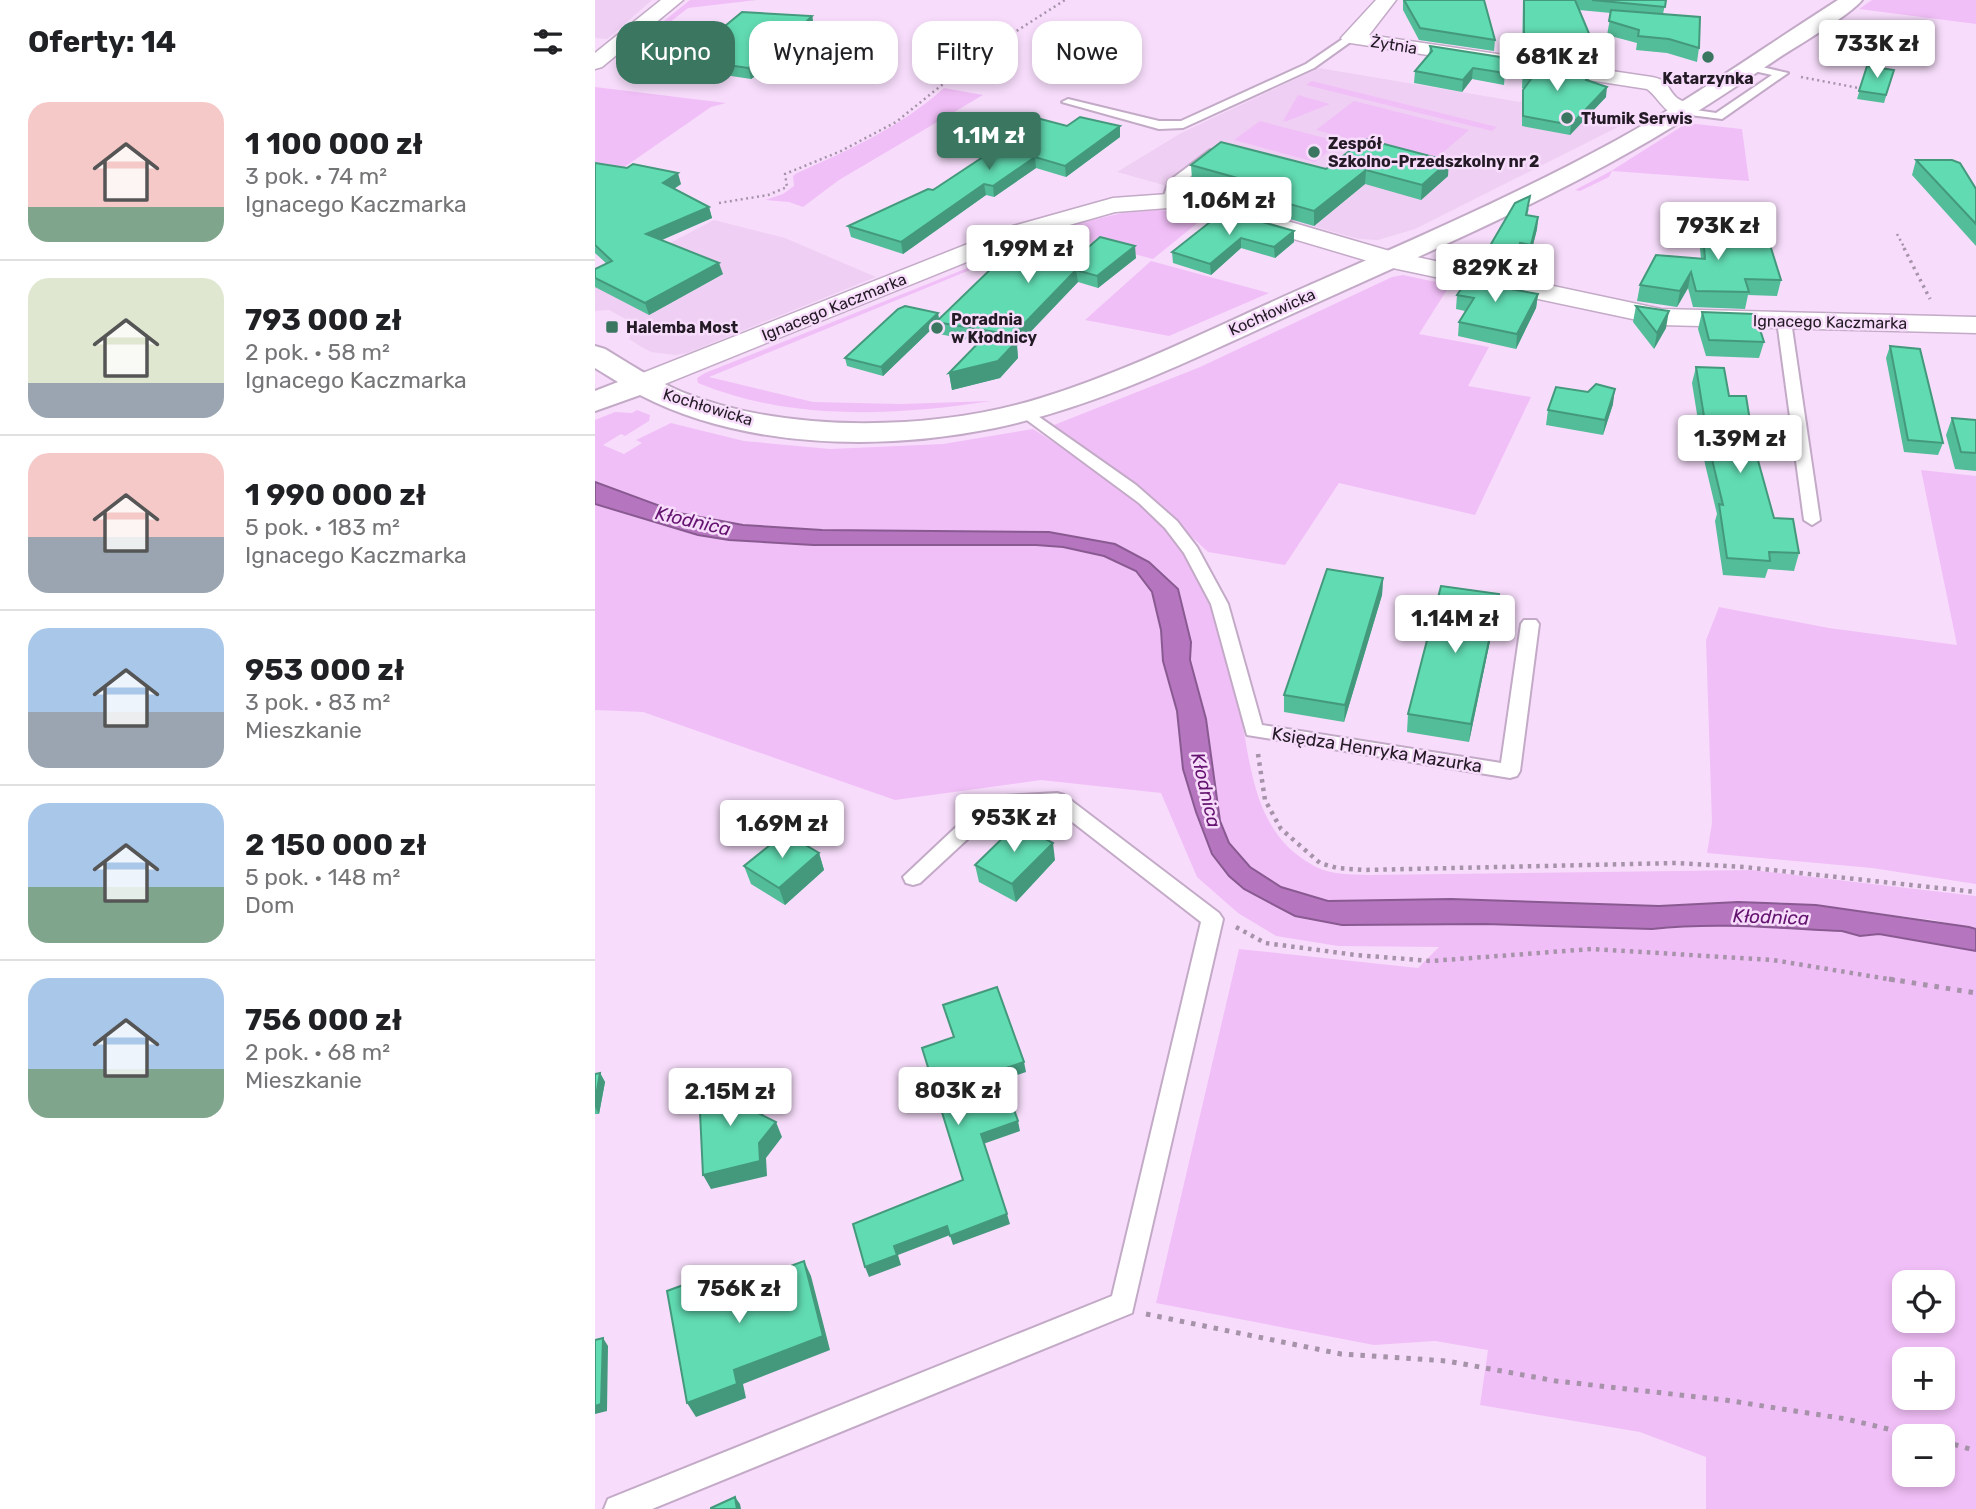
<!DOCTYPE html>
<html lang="pl">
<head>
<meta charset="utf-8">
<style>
  body { margin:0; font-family:Rubik,sans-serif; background:#f2f2f2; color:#202124; height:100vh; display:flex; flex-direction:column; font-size:26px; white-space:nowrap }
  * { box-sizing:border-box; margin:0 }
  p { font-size:23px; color:#757577 }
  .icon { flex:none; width:38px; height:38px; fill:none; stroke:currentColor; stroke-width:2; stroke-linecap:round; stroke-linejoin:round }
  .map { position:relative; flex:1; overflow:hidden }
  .panel { display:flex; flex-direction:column; background:#fff; width:595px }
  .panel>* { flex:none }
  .banner { position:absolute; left:21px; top:21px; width:665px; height:63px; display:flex; gap:14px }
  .buttons { position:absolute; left:1297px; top:1270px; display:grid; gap:14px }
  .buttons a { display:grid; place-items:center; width:63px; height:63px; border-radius:14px; background:#fff; box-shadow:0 4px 10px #0003; font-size:35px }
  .price { position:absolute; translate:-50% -60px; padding:0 16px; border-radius:7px; background:#fff; color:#222; font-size:23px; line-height:46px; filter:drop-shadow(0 2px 4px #0008) }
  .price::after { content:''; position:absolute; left:50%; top:42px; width:21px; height:16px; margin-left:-10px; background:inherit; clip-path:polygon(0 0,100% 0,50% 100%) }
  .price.selected { background:#3a7660; color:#fff }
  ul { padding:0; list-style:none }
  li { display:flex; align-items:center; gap:21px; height:175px; padding:0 28px }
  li+li { border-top:2px solid #e0e0e0 }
  li span { display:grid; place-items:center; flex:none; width:196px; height:140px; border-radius:21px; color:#555 }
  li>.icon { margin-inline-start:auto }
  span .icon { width:84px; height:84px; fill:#fffc; stroke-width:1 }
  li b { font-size:30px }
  h2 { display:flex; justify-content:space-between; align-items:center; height:84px; padding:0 28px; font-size:30px }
  .chip { padding:0 24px; border-radius:21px; background:#fff; box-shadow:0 4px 10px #0003; font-size:24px; line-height:63px }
  .chip.selected { background:#3a7660; color:#fff }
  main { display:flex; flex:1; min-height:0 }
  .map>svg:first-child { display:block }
  .built { fill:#efcff3 }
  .green { fill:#f1bff7; fill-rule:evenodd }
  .water { fill:#b576bf; stroke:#895a91; stroke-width:2 }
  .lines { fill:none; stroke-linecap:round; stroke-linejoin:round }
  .service-casing { stroke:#c3aac7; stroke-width:4 }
  .minor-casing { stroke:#c3aac7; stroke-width:3 }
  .tertiary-casing { stroke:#c3aac7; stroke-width:4 }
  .path-far3 { stroke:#a693aa; stroke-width:2.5; stroke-dasharray:2 3.5; stroke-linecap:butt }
  .path-far2 { stroke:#a693aa; stroke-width:3.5; stroke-dasharray:2.5 4.5; stroke-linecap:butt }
  .path-far1 { stroke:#a693aa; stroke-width:4.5; stroke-dasharray:3.5 5; stroke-linecap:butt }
  .path { stroke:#a693aa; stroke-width:5; stroke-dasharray:4.5 7; stroke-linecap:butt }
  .service { fill:#fff; fill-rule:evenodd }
  .minor { fill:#fff; fill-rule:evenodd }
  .tertiary { fill:#fff; fill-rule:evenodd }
  .wall { fill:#53bc98 }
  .shaded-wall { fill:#44997c }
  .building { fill:#61dbb1; stroke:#44997c; stroke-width:2 }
  .poi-dot { fill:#3a7660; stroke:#f7ddfb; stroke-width:2.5 }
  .labels { text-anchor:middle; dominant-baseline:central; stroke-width:5; stroke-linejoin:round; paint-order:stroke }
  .far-street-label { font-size:16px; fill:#231a25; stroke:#f7ddfb }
  .far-poi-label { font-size:16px; font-weight:bold; fill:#231a25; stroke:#f7ddfb; text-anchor:start }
  .street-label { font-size:18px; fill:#231a25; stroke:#f7ddfb }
  .water-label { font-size:19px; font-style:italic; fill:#641470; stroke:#f7ddfb }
</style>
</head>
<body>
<main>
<section class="panel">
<h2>Oferty: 14<svg class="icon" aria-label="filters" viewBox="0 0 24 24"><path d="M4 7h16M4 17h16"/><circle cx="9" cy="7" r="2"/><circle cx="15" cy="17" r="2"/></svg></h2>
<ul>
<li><span style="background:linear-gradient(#f6c9c9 75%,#7fa58c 0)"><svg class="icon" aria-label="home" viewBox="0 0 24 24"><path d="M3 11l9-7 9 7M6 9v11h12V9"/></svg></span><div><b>1 100 000 zł</b><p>3 pok. · 74 m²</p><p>Ignacego Kaczmarka</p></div></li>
<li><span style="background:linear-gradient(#dfe7d0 75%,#9aa5b1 0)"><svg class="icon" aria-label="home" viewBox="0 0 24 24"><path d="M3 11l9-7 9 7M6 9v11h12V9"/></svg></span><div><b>793 000 zł</b><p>2 pok. · 58 m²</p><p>Ignacego Kaczmarka</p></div></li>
<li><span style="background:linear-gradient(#f6c9c9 60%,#9aa5b1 0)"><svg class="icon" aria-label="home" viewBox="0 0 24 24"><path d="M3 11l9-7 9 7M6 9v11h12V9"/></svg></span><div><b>1 990 000 zł</b><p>5 pok. · 183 m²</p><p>Ignacego Kaczmarka</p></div></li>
<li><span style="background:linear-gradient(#a9c7e8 60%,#9aa5b1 0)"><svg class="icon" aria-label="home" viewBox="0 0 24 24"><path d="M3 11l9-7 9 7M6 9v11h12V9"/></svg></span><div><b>953 000 zł</b><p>3 pok. · 83 m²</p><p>Mieszkanie</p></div></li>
<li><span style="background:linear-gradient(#a9c7e8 60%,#7fa58c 0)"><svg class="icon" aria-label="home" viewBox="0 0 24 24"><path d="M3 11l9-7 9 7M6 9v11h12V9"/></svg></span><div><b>2 150 000 zł</b><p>5 pok. · 148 m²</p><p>Dom</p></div></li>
<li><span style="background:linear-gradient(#a9c7e8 65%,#7fa58c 0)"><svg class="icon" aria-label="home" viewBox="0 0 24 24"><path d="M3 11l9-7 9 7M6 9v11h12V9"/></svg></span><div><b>756 000 zł</b><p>2 pok. · 68 m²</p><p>Mieszkanie</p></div></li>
</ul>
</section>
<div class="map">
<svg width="1381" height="1509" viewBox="0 0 1381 1509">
  <rect width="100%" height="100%" fill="#f7ddfb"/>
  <g class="built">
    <path d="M0,0H57L12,39L0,38Z"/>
    <path d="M724,68L925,102L933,93L1029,124L820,229L783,240L764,239L522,172L586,133Z"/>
    <path d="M119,220L190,238L281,277L92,353L80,355L56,352L45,346L34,339L40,324L14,310L0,311V282Z"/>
  </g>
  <g class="green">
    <path d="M95,0H162L93,8L70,26L64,25Z"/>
    <path d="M1277,0H1381V24L1264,9Z"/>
    <path d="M717,81L902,127L897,131L711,85Z"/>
    <path d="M0,87L131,103L116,107L28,168L0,164Z"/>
    <path d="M349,88L388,95L244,180L208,207L194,202L170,200L188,194L199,186L198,176L202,173C254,150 306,127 349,88Z"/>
    <path d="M703,95L735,104L692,121H688Z"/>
    <path d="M759,101L874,130L838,161L721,130Z"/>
    <path d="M665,121L745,142L720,162L639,140Z"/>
    <path d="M1092,123L1147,129L1154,181L1017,171L1014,177L985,191L980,190L1016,171Z"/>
    <path d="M564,210L611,216L558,259L463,234L114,377L218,402L306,404L396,401C300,416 195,421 103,383L102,378L110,373L485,223L527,213Z"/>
    <path d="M556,261L674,293L574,336L490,320Z"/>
    <path d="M808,275L855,285L824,334L894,347L873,386L936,397L880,515L744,483L690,565L613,552L553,496L454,427L605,367L797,277Z"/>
    <path d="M42,410L55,415L54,421L30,436L26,434L8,445L29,454L47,443L41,440L76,423L149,441L235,449L348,444L438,429L446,434C511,478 579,519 615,592C621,604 623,620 626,633C633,660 641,688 646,716C657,774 661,836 721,867C737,875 756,874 773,875L1157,870L1381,896V929L1338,920L1183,902L1064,907L856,899L733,901L686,887L655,867L634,843L625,821L611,719L595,660L596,642L583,589L554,562L520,544L454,532L227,530L148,525L84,513L0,482V420L20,412L37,413Z"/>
    <path d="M1326,470L1381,476V884L1277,868L1112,853L1117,823L1111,640L1124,607L1234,628L1362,645Z"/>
    <path d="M0,504L103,535L134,540L218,545H441L468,547L509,556L540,571L557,592L566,630L568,661L582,711L588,769L601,812L617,854L625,866L634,876L666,899L700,916L747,925L890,924L1057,929C1123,922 1181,928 1247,931L1265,936L1284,934L1381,951V1509H1111V1457L1045,1432L885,1405L893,1350L840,1341L779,1345L561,1303L644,949L823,968L844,947L743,946L681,936L643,913L602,877L566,793L446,780L300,800L48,712L0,710ZM1309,1283H1348V1321H1309ZM1309,1360H1348V1398H1309ZM1309,1437H1348V1475H1309Z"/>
  </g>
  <path class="water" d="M0,482L84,513L148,525L227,530L454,532L520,544L554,562L583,589L596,642L595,660L611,719L625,821L634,843L655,867L686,887L733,901L856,899L1064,906L1143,902L1221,905L1374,927L1381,929V951L1284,934L1265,936L1247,931C1181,928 1123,922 1057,929L890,924L747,925L700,916L649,889L634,876L617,854L601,812L588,769L582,711L568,661L566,630L557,592L541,571L509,556L468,547L441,545H218L134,540L103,535L0,504Z"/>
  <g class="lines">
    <g class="service-casing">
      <g id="service">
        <path d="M752,36L761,38L719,68L588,128L564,129L467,102L473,99L564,121H586L711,64Z"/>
        <path d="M1154,64L1193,73L1127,119L1087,114L1081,111L1087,108L1121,113L1177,75L1150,69L1148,67Z"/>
        <path d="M615,150L619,151V157L584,186L577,204H569L567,201L574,181Z"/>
        <path d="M1189,317L1196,321L1225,520L1217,525L1209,520L1182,321Z"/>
        <path d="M430,407L541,485L582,521L602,547L633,604L667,725L906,763L926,624L929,620H941L944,624L925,771L922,776L915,778L652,735L616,604L589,553L570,528L544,503L425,415L422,412Z"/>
        <path d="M462,793L469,795L624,913L628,919L537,1313L57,1509H9L13,1499L517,1296L606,922L458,807L405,809L325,883L318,885L311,883L308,877L393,797Z"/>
      </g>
    </g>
    <g class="minor-casing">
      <g id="minor">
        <path d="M66,0H88L7,67L0,69V53Z"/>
        <path d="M781,0H801L774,35L1057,77C1076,81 1070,87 1082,98C1088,103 1096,101 1101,109L1098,114C1070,121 1068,101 1052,89L749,42L746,38Z"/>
        <path d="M573,194L648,208L798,252L1066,309L1381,317V333L1066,325L793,267L635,220L573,208L520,212L436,236L55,390L45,393L35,390L31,384L35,378L418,226L518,198Z"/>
      </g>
    </g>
    <g class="tertiary-casing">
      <path id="tertiary" d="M1243,0H1267C1253,17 1201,46 1179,61C1133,92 1086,123 1038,150C929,212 813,261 699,313C602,357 505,406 400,428C287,451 149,449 45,395L0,411V391L23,382L0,368V346L10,349C35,364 60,381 87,392C191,434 340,431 446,398C536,370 622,326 708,288C813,242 919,196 1020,141C1097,99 1169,47 1243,0Z"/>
    </g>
    <g class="path-far3">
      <path d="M1206,77L1269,89"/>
      <path d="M124,203L173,195L192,187L190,174L246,151L301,122L384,55L470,0"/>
      <path d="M1302,234L1310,249"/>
    </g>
    <path class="path-far2" d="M1309,248L1335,299"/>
    <g class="path-far1">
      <path d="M663,754L670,800L686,829L725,863L742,868L769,870L1082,863L1149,867L1381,892"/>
      <path d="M641,927L670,943L761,955L836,961L997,949L1178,960L1305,981"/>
    </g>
    <g class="path">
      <path d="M1294,979L1381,993"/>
      <path d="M551,1314L746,1354L852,1361L961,1381L1130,1400L1251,1419L1327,1437"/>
      <path d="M1348,1441L1381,1451"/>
    </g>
    <use href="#service" class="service"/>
    <use href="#minor" class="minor"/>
    <use href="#tertiary" class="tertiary"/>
  </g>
  <g class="wall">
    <path d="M808,0H889L900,40L899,51L824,40L808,10Z"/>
    <path d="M928,0H1071L1068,14L1104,48L1102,62L1072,53L1041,50L1042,43L1012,35L1016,13L984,10L1003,55L1002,66L927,55Z"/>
    <path d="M217,16L219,26L217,29L219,36L156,79L96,70L95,66L69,63L66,52L124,31Z"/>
    <path d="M835,46L910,73L909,85L877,79L867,92L819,83L820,71L834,55Z"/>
    <path d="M928,62L995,73L994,81L1011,97L975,135L927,126V100L928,90L929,89L927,88Z"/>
    <path d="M1272,66L1299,70L1289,103L1262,99Z"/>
    <path d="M472,126L525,137L471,177L441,168L399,197L391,195L308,254L256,237L253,226L338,190L394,153L393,145Z"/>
    <path d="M770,139L853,176L826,200L770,184L719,226L650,206L649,194L597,179L596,165L731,169Z"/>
    <path d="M1321,160L1381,189V246L1317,175Z"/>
    <path d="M0,163L86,184L79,189L114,207L117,218L67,240L128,274L54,315L0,287V269L12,264L0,253Z"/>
    <path d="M934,208L932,216L943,217L942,229L935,257L924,255L920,275L888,268L889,256Z"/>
    <path d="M629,211L699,231V242L680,258L646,248L616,275L578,263L577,252Z"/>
    <path d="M1107,221L1151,232L1186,280L1182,296L1153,295L1150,309L1098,307L1093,288L1082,307L1042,301L1045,285L1106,259L1104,237Z"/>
    <path d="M489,251L541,258L503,288L483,282L422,346L423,358L405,378L357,390L354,373L385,342L344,334L342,324L288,376L252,366L250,358L343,313L344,319L421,264Z"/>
    <path d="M909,287L943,294L941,308L921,349L863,336L864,322L870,311L861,309L862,295Z"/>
    <path d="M1041,306L1071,328L1059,349L1038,322Z"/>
    <path d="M1107,312L1169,342L1164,358L1111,356L1103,329Z"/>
    <path d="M1295,346L1348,443L1343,455L1309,452L1291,358Z"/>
    <path d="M1101,367L1134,396L1159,446L1179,518L1204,553L1199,571L1173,569L1170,578L1128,575L1120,521L1122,514L1110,464L1097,383Z"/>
    <path d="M1018,404L1008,435L951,425L953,410Z"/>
    <path d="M1357,418L1381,420V471L1360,469L1351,435Z"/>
    <path d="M788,578L787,595L749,722L689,712V695Z"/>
    <path d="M904,594L901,612L874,742L812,732L813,714Z"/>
    <path d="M224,853L229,870L190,905L156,884L149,866Z"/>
    <path d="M460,860L421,902L384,882L380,865Z"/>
    <path d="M5,1073L10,1082L4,1114H0V1074Z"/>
  </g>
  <g class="shaded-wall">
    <path d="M217,16L219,26L217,29L219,36L156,79L153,68Z"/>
    <path d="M878,68L877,79L867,92L868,80Z"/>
    <path d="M1012,87L1011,97L975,135L976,125Z"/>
    <path d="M525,126V137L471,177L470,166Z"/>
    <path d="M440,157L441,168L399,197L398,186Z"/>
    <path d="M854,161L853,176L826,200L827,185Z"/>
    <path d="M771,170L770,184L719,226V211Z"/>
    <path d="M83,173L86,184L71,194L68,183Z"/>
    <path d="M389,184L391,195L308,254L306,242Z"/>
    <path d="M114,207L117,218L55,245L51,234Z"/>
    <path d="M943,217L942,229L935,257L936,245Z"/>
    <path d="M699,231V242L680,258L679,247Z"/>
    <path d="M646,238V248L616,275L615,264Z"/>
    <path d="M540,246L541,258L503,288L502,276Z"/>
    <path d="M124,263L128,274L54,315L50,303Z"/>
    <path d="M481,270L483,282L422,346L423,358L405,378L357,390L354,373L419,343L418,335Z"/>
    <path d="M1096,272L1093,288L1082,307L1085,291Z"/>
    <path d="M943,294L941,308L921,349L922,334Z"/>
    <path d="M1074,311L1071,328L1059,349L1062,333Z"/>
    <path d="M343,313L344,321L341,322L342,324L288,376L286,367Z"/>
    <path d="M1020,389L1018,404L1008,435L1010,420Z"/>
    <path d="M788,578L787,595L749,722L750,705Z"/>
    <path d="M904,594L901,612L874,742L876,724Z"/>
    <path d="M458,843L460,860L421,902L417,884Z"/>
    <path d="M224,853L229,870L190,905L184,888Z"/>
    <path d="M429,1062L431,1072L408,1080L405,1070Z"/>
    <path d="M5,1073L10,1082L4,1114L0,1107V1102Z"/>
    <path d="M144,1082L151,1097L145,1098Z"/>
    <path d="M161,1094L168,1109L169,1128L163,1113Z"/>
    <path d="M423,1121L425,1131L388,1144L386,1134Z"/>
    <path d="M181,1122L187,1137L171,1158L172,1176L116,1189L108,1175L164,1143Z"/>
    <path d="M412,1214L415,1224L358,1245L355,1236Z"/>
    <path d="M352,1226L355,1235L303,1255L306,1265L274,1277L270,1267L299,1246Z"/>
    <path d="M209,1261L216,1276L235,1350L148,1384L151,1398L101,1417L92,1403L139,1370Z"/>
    <path d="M121,1273L130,1288L133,1307L125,1292Z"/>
    <path d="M8,1338L13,1346L12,1411L0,1414V1406Z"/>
    <path d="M140,1497L145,1504L146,1509H142Z"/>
  </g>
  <g class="building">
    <path d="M809,0H889L900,40L825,28Z"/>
    <path d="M929,0H980L1003,55L929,44Z"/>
    <path d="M997,0H1071L1070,7Z"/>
    <path d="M1016,10L1105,17L1104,48L1074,39L1043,36L1044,30L1014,21Z"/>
    <path d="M147,12L217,16L208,25L216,26L153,68L93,59L97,55L66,52L95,28L124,31Z"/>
    <path d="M835,46L905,57L910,73L878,68L868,80L820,71L837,51Z"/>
    <path d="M928,62L995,73L991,80L1012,87L976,125L928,116V90L936,79L928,78Z"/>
    <path d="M1272,66L1299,70L1291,95L1264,91Z"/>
    <path d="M438,117L472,126L485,117L525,126L470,166L440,157L398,186L389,184L306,242L253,226L333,189L338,190L403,147L393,145Z"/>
    <path d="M770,139L854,161L827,185L771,170L719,211L649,191L660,183L596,165L626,142L731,169Z"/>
    <path d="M1321,160H1357L1365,163L1381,189V224Z"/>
    <path d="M0,163L32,168L38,164L83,173L68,183L114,207L51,234L124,263L50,303L0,278V269L17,261L0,245Z"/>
    <path d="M935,196L931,215L943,217L936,245L925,243L921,263L889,256L920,203Z"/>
    <path d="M629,211L699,231L679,247L646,238L615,264L577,252Z"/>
    <path d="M1107,221L1149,224L1151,232H1171L1186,280L1150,279L1154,292L1101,291L1096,272L1085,291L1045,285L1061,255L1110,259Z"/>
    <path d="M505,237L540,246L502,276L481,270L418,335L341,322L404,261L421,264L466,241L489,251Z"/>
    <path d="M877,273L910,280L905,287L943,294L922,334L864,322L879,298L862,295Z"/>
    <path d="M310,306L343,313L286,367L250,358L303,309Z"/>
    <path d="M1041,306L1074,311L1062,333Z"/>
    <path d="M1107,312L1160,314L1169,342L1114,340Z"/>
    <path d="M391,335L421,342L403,361L354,373Z"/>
    <path d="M1295,346L1325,349L1348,443L1313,440Z"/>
    <path d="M1101,367L1129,368L1134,396H1151L1159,446L1179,518L1198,519L1204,553L1174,552L1175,561L1132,558L1124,504L1128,505L1114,447Z"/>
    <path d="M1001,384L1020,389L1010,420L953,410L961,387L993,392Z"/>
    <path d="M1357,418L1381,420V453L1366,452Z"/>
    <path d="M732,569L788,578L750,705L689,695Z"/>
    <path d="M846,586L904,594L876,724L813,714Z"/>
    <path d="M422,824L458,843L417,884L380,865Z"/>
    <path d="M190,833L224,853L184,888L149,866Z"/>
    <path d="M402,987L429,1062L405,1070L423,1121L386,1134L412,1214L355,1236L352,1226L299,1246L302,1255L270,1267L258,1224L368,1180L327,1048L359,1037L348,1005Z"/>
    <path d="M5,1073L0,1102V1074Z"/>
    <path d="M144,1082L145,1098L161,1094L163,1113L181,1122L164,1143L165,1161L108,1175L104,1091Z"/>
    <path d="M209,1261L228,1336L139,1370L142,1384L92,1403L72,1291L121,1273L125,1292Z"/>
    <path d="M8,1338L6,1404L0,1406V1340Z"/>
    <path d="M140,1497L142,1509H116V1508Z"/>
  </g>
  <g class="poi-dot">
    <circle cx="1113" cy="57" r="7"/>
    <circle cx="972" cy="118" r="7"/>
    <circle cx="719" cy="152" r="7"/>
    <rect x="10" y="320" width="14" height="14" rx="3.5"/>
    <circle cx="342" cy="328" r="7"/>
  </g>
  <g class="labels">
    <g class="far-street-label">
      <text transform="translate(799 45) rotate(9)">Żytnia</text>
      <text transform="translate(239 307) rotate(-22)">Ignacego Kaczmarka</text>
      <text transform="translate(677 312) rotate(-24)">Kochłowicka</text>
      <text transform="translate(1235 322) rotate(1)">Ignacego Kaczmarka</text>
      <text transform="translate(113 407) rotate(17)">Kochłowicka</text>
    </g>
    <g class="far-poi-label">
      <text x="1113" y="78" text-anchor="middle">Katarzynka</text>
      <text x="986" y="118">Tłumik Serwis</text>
      <text x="733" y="143">Zespół<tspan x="733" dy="18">Szkolno-Przedszkolny nr 2</tspan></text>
      <text x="356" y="319">Poradnia<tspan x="356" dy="18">w Kłodnicy</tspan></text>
      <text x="31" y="327">Halemba Most</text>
    </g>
    <g class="street-label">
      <text transform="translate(782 750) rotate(9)">Księdza Henryka Mazurka</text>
    </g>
    <g class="water-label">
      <text transform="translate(98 521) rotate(13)">Kłodnica</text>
      <text transform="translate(611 790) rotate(77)">Kłodnica</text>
      <text transform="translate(1176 917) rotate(2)">Kłodnica</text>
    </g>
  </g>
</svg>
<div class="buttons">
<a><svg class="icon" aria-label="locate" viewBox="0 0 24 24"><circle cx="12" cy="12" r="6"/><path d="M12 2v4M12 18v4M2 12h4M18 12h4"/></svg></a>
<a>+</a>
<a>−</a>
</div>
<b class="price" style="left:1282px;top:80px">733K zł</b>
<b class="price" style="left:962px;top:93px">681K zł</b>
<b class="price selected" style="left:394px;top:172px">1.1M zł</b>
<b class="price" style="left:634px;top:237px">1.06M zł</b>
<b class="price" style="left:1123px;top:262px">793K zł</b>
<b class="price" style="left:433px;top:285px">1.99M zł</b>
<b class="price" style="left:900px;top:304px">829K zł</b>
<b class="price" style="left:1145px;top:475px">1.39M zł</b>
<b class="price" style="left:860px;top:655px">1.14M zł</b>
<b class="price" style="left:419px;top:854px">953K zł</b>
<b class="price" style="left:187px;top:860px">1.69M zł</b>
<b class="price" style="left:363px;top:1127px">803K zł</b>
<b class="price" style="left:135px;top:1128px">2.15M zł</b>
<b class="price" style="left:144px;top:1325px">756K zł</b>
<div class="banner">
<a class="chip selected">Kupno</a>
<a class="chip">Wynajem</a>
<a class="chip">Filtry</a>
<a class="chip">Nowe</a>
</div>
</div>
</main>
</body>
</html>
